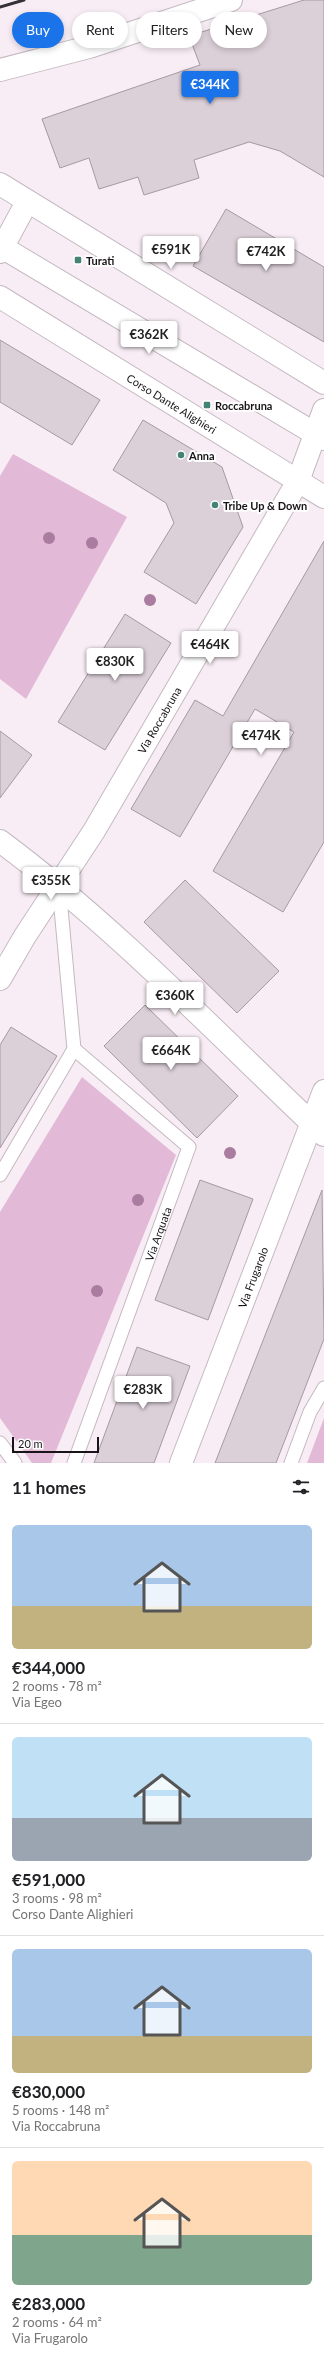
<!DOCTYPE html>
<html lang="en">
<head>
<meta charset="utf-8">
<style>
  body { margin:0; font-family:Lato,sans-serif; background:#f2f2f2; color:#202124; height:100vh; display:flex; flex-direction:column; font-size:15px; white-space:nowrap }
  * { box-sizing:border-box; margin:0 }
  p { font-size:13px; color:#757577 }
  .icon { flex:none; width:22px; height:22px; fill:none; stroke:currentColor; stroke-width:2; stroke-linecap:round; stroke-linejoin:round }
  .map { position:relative; height:1463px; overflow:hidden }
  .panel { display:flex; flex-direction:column; background:#fff; flex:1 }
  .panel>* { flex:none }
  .guide { position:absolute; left:12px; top:12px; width:300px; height:36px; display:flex; gap:8px }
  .scale { position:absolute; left:12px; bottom:10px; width:87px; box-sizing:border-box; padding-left:4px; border:2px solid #181417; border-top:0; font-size:11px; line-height:14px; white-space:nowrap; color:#181417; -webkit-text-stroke:3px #fefefe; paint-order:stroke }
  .price { position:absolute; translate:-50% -34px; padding:0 9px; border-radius:4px; background:#fff; color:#222; font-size:13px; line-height:26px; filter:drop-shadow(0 1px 2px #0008) }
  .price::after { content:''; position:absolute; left:50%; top:24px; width:12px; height:9px; margin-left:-6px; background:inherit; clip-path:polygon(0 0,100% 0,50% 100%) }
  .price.active { background:#1a73e8; color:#fff }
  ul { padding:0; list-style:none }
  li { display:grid; align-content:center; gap:8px; height:212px; padding:0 12px }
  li+li { border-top:1px solid #e0e0e0 }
  li span { display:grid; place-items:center; height:124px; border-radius:6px; color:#555 }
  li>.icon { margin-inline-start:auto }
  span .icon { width:72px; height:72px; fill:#fffc; stroke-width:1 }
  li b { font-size:17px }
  h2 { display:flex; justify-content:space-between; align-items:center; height:48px; padding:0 12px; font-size:17px }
  .tag { padding:0 14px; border-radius:18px; background:#fff; box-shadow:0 2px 6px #0003; font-size:14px; line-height:36px }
  .tag.active { background:#1a73e8; color:#fff }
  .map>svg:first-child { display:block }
  .green { fill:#e2bad7 }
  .building { fill:#dbcfd8; stroke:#a59aa2 }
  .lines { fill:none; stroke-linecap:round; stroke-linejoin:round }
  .lane-casing { stroke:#c4b9c1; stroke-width:15 }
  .street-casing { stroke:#c4b9c1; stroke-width:24 }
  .secondary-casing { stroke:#c4b9c1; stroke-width:24 }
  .lane { stroke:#fff; stroke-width:13 }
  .street { stroke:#fff; stroke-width:22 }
  .secondary { stroke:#fff; stroke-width:22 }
  .rail { stroke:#353034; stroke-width:3 }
  .tree { fill:#a97ca0 }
  .poi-dot { fill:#428372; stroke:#fefefe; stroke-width:1.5 }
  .labels { text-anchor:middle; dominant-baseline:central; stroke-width:4; stroke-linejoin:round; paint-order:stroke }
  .poi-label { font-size:11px; font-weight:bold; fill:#181417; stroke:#fefefe; text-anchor:start }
  .street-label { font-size:11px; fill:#181417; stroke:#fefefe }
</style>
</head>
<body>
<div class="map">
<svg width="324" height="1463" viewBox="0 0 324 1463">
  <rect width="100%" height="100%" fill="#f9edf5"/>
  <g class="green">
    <path d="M13,454L127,517L26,699L0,679V476Z"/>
    <path d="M82,1077L176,1155L51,1463H32L0,1418V1212Z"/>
    <path d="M324,1418V1463H307Z"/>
  </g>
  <g class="building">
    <path d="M304,0H324V177L280,151L249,142L194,160L199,178L144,195L138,177L99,189L89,158L60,168L42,119L200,65L189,36Z"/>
    <path d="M226,209L324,267V342L193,266Z"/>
    <path d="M0,340L100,400L72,445L0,402Z"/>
    <path d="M143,420L222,467L243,527L196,604L144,572L174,523L166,503L113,470Z"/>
    <path d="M324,541V842L283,912L213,871L294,732L255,709L180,837L131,809L195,700L223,716Z"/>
    <path d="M125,614L171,643L105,750L58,722Z"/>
    <path d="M0,731L32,755L0,798Z"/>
    <path d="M185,880L279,971L237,1013L144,922Z"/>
    <path d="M145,1005L238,1096L197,1138L104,1046Z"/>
    <path d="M11,1027L57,1056L0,1148V1045Z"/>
    <path d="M200,1180L253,1199L208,1320L155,1300Z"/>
    <path d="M322,1190L324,1339L276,1463H215Z"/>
    <path d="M137,1347L190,1366L154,1463H94Z"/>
  </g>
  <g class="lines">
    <g class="lane-casing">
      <g id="lane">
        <path d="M0,1175L74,1049L59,887"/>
        <path d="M0,1443L15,1463"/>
        <path id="s1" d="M74,1463L189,1147L74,1049"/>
        <path d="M291,1463L310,1412L324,1388"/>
      </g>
    </g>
    <g class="street-casing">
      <g id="street">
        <path d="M0,70L89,47L231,0"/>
        <path d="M0,184L324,383"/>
        <path d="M0,252L27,202"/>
        <path id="s2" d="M0,297L324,497"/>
        <path d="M0,841C117,928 218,1035 324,1135"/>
        <path id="s3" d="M0,979L25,936L94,831L298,481L324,410"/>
        <path id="s4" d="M181,1463L324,1091"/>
      </g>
    </g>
    <g class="secondary-casing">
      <path id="secondary" d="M0,246L324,439"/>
    </g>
    <use href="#lane" class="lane"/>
    <use href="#street" class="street"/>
    <use href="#secondary" class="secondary"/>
    <path class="rail" d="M0,7L24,0"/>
  </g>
  <g class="tree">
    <circle cx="49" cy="538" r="6"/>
    <circle cx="92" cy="543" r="6"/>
    <circle cx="150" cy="600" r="6"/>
    <circle cx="230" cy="1153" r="6"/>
    <circle cx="138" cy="1200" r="6"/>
    <circle cx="97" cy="1291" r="6"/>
  </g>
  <g class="poi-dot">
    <rect x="74" y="256" width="8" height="8" rx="2"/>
    <rect x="203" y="401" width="8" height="8" rx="2"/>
    <circle cx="181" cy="455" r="4"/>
    <circle cx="215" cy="505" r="4"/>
  </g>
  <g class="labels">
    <g class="poi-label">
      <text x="86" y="260">Turati</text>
      <text x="215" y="405">Roccabruna</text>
      <text x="189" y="455">Anna</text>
      <text x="223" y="505">Tribe Up &amp; Down</text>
    </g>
    <g class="street-label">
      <text stroke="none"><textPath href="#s2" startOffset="202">Corso Dante Alighieri</textPath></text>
      <text stroke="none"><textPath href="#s3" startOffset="304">Via Roccabruna</textPath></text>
      <text stroke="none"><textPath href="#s1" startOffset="244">Via Arquata</textPath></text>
      <text stroke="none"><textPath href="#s4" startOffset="199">Via Frugarolo</textPath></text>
    </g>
  </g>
</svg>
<div class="scale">20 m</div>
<b class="price active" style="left:210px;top:105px">€344K</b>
<b class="price" style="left:171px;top:270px">€591K</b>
<b class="price" style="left:266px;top:272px">€742K</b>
<b class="price" style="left:149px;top:355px">€362K</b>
<b class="price" style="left:210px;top:665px">€464K</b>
<b class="price" style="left:115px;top:682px">€830K</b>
<b class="price" style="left:261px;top:756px">€474K</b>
<b class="price" style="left:51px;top:901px">€355K</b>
<b class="price" style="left:175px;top:1016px">€360K</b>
<b class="price" style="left:171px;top:1071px">€664K</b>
<b class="price" style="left:143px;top:1410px">€283K</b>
<div class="guide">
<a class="tag active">Buy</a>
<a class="tag">Rent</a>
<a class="tag">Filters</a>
<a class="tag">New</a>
</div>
</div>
<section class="panel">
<h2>11 homes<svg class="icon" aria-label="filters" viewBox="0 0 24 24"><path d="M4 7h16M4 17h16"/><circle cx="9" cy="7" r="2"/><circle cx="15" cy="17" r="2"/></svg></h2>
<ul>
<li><span style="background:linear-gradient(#a9c7e8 65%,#c2b280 0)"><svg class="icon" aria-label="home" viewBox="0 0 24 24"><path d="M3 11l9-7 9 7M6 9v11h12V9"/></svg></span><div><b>€344,000</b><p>2 rooms · 78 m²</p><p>Via Egeo</p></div></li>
<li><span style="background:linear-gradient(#bfe0f5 65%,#9aa5b1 0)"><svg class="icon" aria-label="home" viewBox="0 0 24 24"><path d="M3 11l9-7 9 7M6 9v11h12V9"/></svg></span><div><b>€591,000</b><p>3 rooms · 98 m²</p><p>Corso Dante Alighieri</p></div></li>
<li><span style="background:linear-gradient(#a9c7e8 70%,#c2b280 0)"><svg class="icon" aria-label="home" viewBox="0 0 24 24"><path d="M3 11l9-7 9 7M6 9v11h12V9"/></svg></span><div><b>€830,000</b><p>5 rooms · 148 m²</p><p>Via Roccabruna</p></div></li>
<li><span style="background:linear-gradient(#ffd9b3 60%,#7fa58c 0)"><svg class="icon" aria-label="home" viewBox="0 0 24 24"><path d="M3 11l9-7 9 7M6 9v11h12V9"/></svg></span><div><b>€283,000</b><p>2 rooms · 64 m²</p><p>Via Frugarolo</p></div></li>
</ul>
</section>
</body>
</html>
